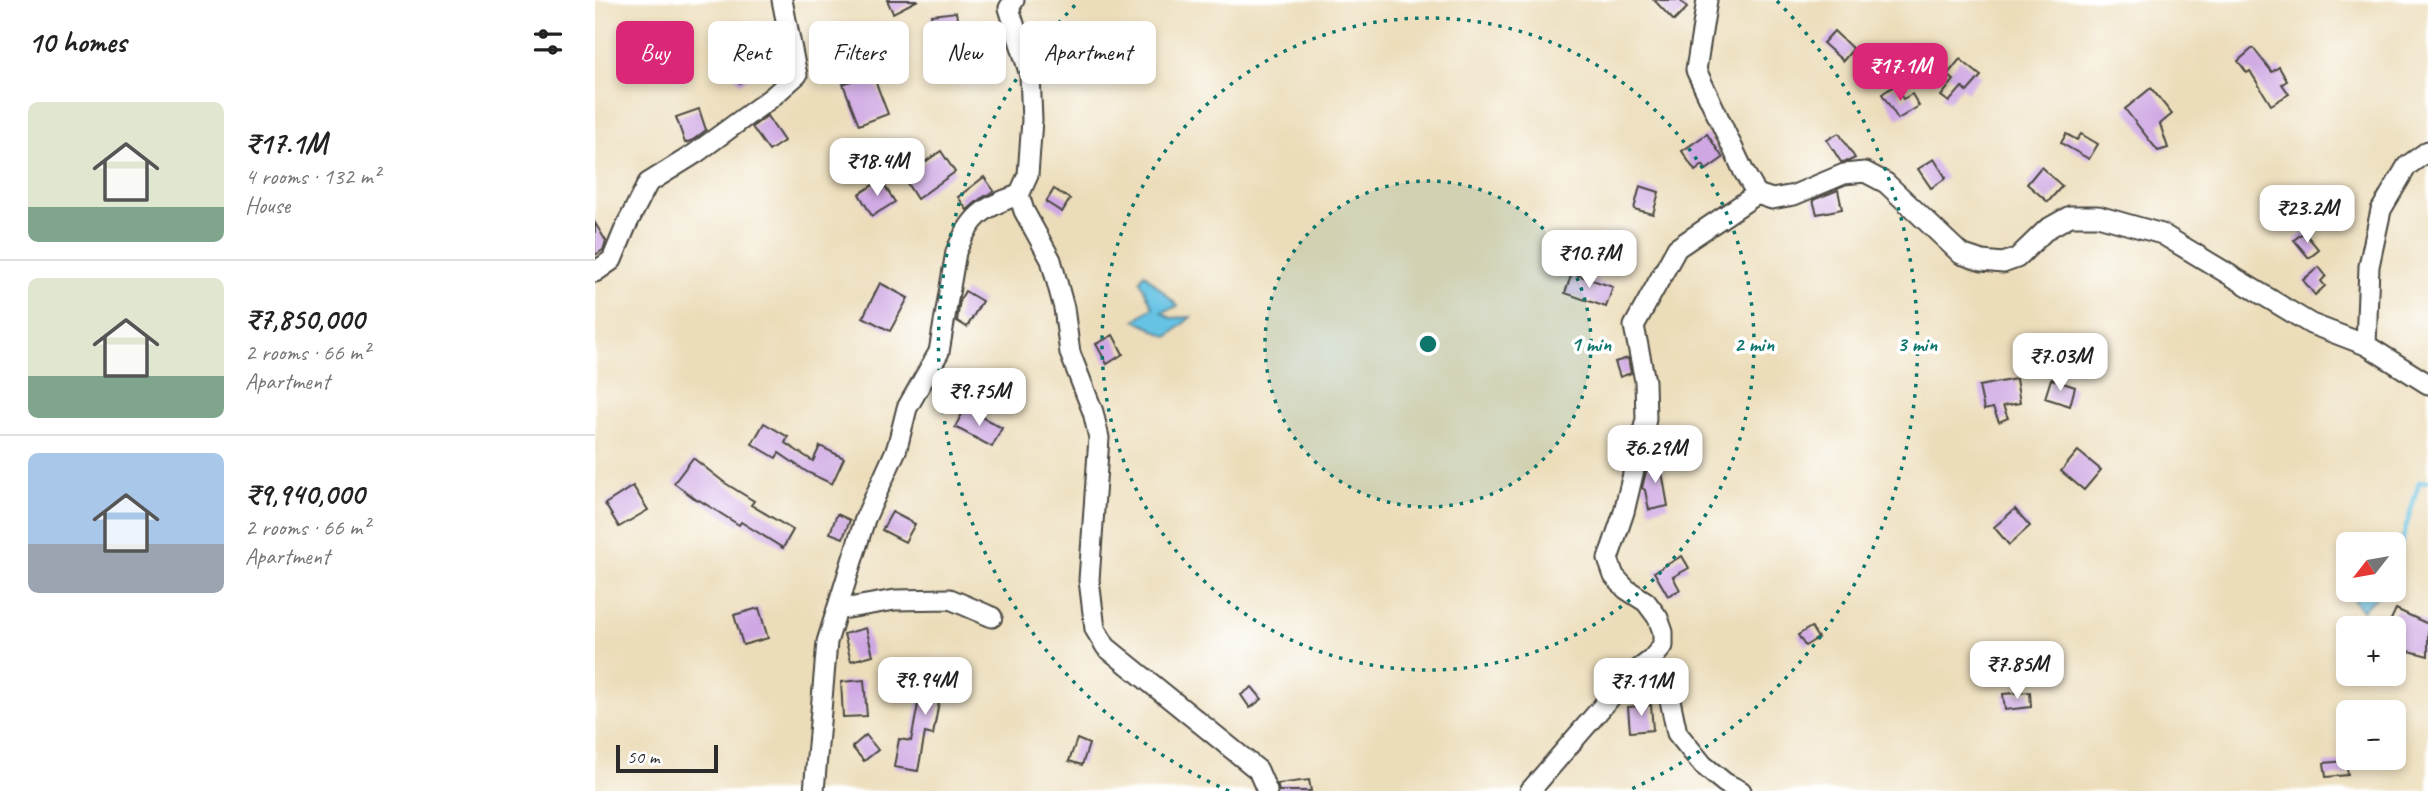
<!DOCTYPE html>
<html lang="en">
<head>
<meta charset="utf-8">
<style>
  body { margin:0; font-family:Caveat,sans-serif; background:#f6f6f6; color:#222; height:100vh; display:flex; flex-direction:column; font-size:26px; white-space:nowrap }
  * { box-sizing:border-box; margin:0 }
  p { font-size:23px; color:#767676 }
  .icon { flex:none; width:38px; height:38px; fill:none; stroke:currentColor; stroke-width:2; stroke-linecap:round; stroke-linejoin:round }
  .map { position:relative; flex:1; overflow:hidden }
  .sheet { display:flex; flex-direction:column; background:#fff; width:595px }
  .sheet>* { flex:none }
  .top-card { position:absolute; left:21px; top:21px; width:665px; height:63px; display:flex; gap:14px }
  .needle { width:46px; rotate:239deg }
  .controls { position:absolute; left:1741px; top:532px; display:grid; gap:14px }
  .controls a { display:grid; place-items:center; width:70px; height:70px; border-radius:10px; background:#fff; box-shadow:0 4px 10px #0003; font-size:35px }
  .scale { position:absolute; left:21px; bottom:18px; width:102px; box-sizing:border-box; padding-left:7px; border:4px solid #2b2b2b; border-top:0; font-size:19px; line-height:24px; white-space:nowrap; color:#2b2b2b; -webkit-text-stroke:5px #fff; paint-order:stroke }
  .price { position:absolute; translate:-50% -60px; padding:0 16px; border-radius:14px; background:#fff; color:#222; font-size:23px; line-height:46px; filter:drop-shadow(0 2px 4px #0008) }
  .price::after { content:''; position:absolute; left:50%; top:42px; width:21px; height:16px; margin-left:-10px; background:inherit; clip-path:polygon(0 0,100% 0,50% 100%) }
  .price.active { background:#db2777; color:#fff }
  ul { padding:0; list-style:none }
  li { display:flex; align-items:center; gap:21px; height:175px; padding:0 28px }
  li+li { border-top:2px solid #e0e0e0 }
  li span { display:grid; place-items:center; flex:none; width:196px; height:140px; border-radius:10px; color:#555 }
  li>.icon { margin-inline-start:auto }
  span .icon { width:84px; height:84px; fill:#fffc; stroke-width:1 }
  li b { font-size:30px }
  h2 { display:flex; justify-content:space-between; align-items:center; height:84px; padding:0 28px; font-size:30px }
  .pill { padding:0 24px; border-radius:10px; background:#fff; box-shadow:0 4px 10px #0003; font-size:24px; line-height:63px }
  .pill.active { background:#db2777; color:#fff }
  main { display:flex; flex:1; min-height:0 }
  .map>svg:first-child { display:block }
  .water { fill:#66c3e4; stroke:#487788; stroke-width:2 }
  .lines { fill:none; stroke-linecap:round; stroke-linejoin:round }
  .stream { stroke:#66c3e4; stroke-width:4.5 }
  .building { fill:#cfa8e3 }
  .minor-casing { stroke:#484640; stroke-width:23 }
  .minor { stroke:#fff; stroke-width:19 }
  .ring { fill:none; stroke:#0f766e; stroke-width:3.5; stroke-dasharray:3.5 7 }
  .centre { fill:#0f766e; stroke:#fff; stroke-width:3.5 }
  .ring-label { font-size:21px; text-anchor:middle; font-weight:bold; fill:#0f766e; stroke:#fff; stroke-width:7; stroke-linejoin:round; paint-order:stroke }
</style>
</head>
<body>
<main>
<section class="sheet">
<h2>10 homes<svg class="icon" aria-label="filters" viewBox="0 0 24 24"><path d="M4 7h16M4 17h16"/><circle cx="9" cy="7" r="2"/><circle cx="15" cy="17" r="2"/></svg></h2>
<ul>
<li><span style="background:linear-gradient(#dfe7d0 75%,#7fa58c 0)"><svg class="icon" aria-label="home" viewBox="0 0 24 24"><path d="M3 11l9-7 9 7M6 9v11h12V9"/></svg></span><div><b>₹17.1M</b><p>4 rooms · 132 m²</p><p>House</p></div></li>
<li><span style="background:linear-gradient(#dfe7d0 70%,#7fa58c 0)"><svg class="icon" aria-label="home" viewBox="0 0 24 24"><path d="M3 11l9-7 9 7M6 9v11h12V9"/></svg></span><div><b>₹7,850,000</b><p>2 rooms · 66 m²</p><p>Apartment</p></div></li>
<li><span style="background:linear-gradient(#a9c7e8 65%,#9aa5b1 0)"><svg class="icon" aria-label="home" viewBox="0 0 24 24"><path d="M3 11l9-7 9 7M6 9v11h12V9"/></svg></span><div><b>₹9,940,000</b><p>2 rooms · 66 m²</p><p>Apartment</p></div></li>
</ul>
</section>
<div class="map">
<svg width="1833" height="791" viewBox="0 0 1833 791">
  <rect width="100%" height="100%" fill="#fff"/>
  <filter id="ink" filterUnits="userSpaceOnUse"><feTurbulence type="fractalNoise" baseFrequency=".0143" numOctaves="2"/><feDisplacementMap in="SourceGraphic" scale="14" xChannelSelector="R" yChannelSelector="G"/><feConvolveMatrix kernelMatrix="1 2 1 2 8 2 1 2 1" color-interpolation-filters="sRGB"/></filter>
  <filter id="wash" filterUnits="userSpaceOnUse"><feTurbulence type="fractalNoise" baseFrequency=".00686" numOctaves="4" result="noise"/><feDisplacementMap in="SourceGraphic" scale="28" xChannelSelector="R" yChannelSelector="G"/><feGaussianBlur stdDeviation="1.57" result="paint"/><feColorMatrix in="noise" values="0 0 0 0 0 0 0 0 0 0 0 0 0 0 0 0 0 1.4 0 .05"/><feComposite in="paint" operator="in"/></filter>
  <g filter="url(#wash)">
    <rect width="100%" height="100%" fill="#ecddba"/>
    <g class="water">
      <path d="M549,273L583,306L567,312L576,318L596,317L573,337L540,320L558,307L545,281Z"/>
      <path d="M1754,590H1780L1784,595L1767,610L1751,591Z"/>
    </g>
    <g class="lines">
      <g class="stream">
        <path d="M1799,569L1824,482L1833,481"/>
        <path d="M1784,595L1787,590"/>
      </g>
    </g>
    <g id="blocks">
      <g class="building">
        <path d="M292,0H323L298,13Z"/>
        <path d="M1059,0H1085L1092,8L1079,21Z"/>
        <path d="M361,12L366,43L341,47L336,15Z"/>
        <path d="M1239,31L1258,49L1248,61L1228,43Z"/>
        <path d="M1658,48L1677,72L1684,67L1692,81L1687,84L1694,94L1676,105L1655,71L1652,73L1643,61Z"/>
        <path d="M143,49L160,73L145,83L128,60Z"/>
        <path d="M1365,59L1386,76L1372,92L1367,87L1354,102L1346,96L1359,80L1352,75Z"/>
        <path d="M277,73L293,114L264,125L248,84Z"/>
        <path d="M1299,86L1308,99L1317,94L1324,106L1303,119L1287,94Z"/>
        <path d="M1556,88L1577,114L1565,124L1573,148L1563,151L1530,109Z"/>
        <path d="M104,109L111,130L98,140L90,143L81,117Z"/>
        <path d="M172,116L189,141L174,151L157,127Z"/>
        <path d="M1244,133L1260,158L1254,161L1246,162L1232,140Z"/>
        <path d="M1112,134L1128,158L1111,170L1108,165L1100,171L1087,151Z"/>
        <path d="M1471,134L1482,140L1486,134L1503,144L1494,159L1466,143Z"/>
        <path d="M346,151L360,172L322,199L308,177Z"/>
        <path d="M1339,159L1351,178L1336,188L1323,169Z"/>
        <path d="M1446,167L1467,186L1453,202L1432,184Z"/>
        <path d="M389,177L399,191L385,199L372,210L363,197Z"/>
        <path d="M286,180L300,202L277,216L264,194Z"/>
        <path d="M1045,186L1064,192L1058,214L1039,209Z"/>
        <path d="M459,189L475,199L467,212L451,202Z"/>
        <path d="M1243,190L1247,209L1222,214L1218,200Z"/>
        <path d="M0,223L11,241L8,250L0,255Z"/>
        <path d="M1709,232L1724,250L1714,258L1699,240Z"/>
        <path d="M1724,267L1731,276L1726,281L1730,286L1720,295L1708,280Z"/>
        <path d="M977,273L1018,287L1011,307L970,293Z"/>
        <path d="M285,283L313,298L295,331L268,317Z"/>
        <path d="M370,291L387,301L372,327L362,321L365,300Z"/>
        <path d="M518,335L528,354L512,364L501,344Z"/>
        <path d="M1033,358L1036,373L1025,377L1020,362Z"/>
        <path d="M1421,379L1425,403L1408,406L1413,418L1404,422L1398,408L1389,410L1384,386Z"/>
        <path d="M1456,379L1480,387L1475,406L1450,398Z"/>
        <path d="M370,408L407,428L397,447L360,427Z"/>
        <path d="M169,423L193,437L190,443L218,461L225,446L249,458L237,484L212,472L184,453L181,458L157,444Z"/>
        <path d="M1483,451L1506,470L1489,490L1466,471Z"/>
        <path d="M1064,455L1073,506L1054,510L1050,490L1047,488L1055,456Z"/>
        <path d="M98,458L130,483L159,501L156,505L198,530L188,548L146,522L144,525L104,500L103,501L79,483Z"/>
        <path d="M38,486L53,510L24,527L10,504Z"/>
        <path d="M1420,509L1435,526L1414,545L1399,527Z"/>
        <path d="M297,512L320,524L310,542L287,530Z"/>
        <path d="M242,514L255,520L248,538L235,533Z"/>
        <path d="M1087,556L1094,568L1078,577L1085,590L1073,596L1059,572Z"/>
        <path d="M164,608L173,638L148,645L139,615Z"/>
        <path d="M1801,609L1833,624V656L1799,647V628H1792Z"/>
        <path d="M1216,627L1223,638L1210,646L1203,635Z"/>
        <path d="M271,628L278,655L256,661L249,634Z"/>
        <path d="M355,665L360,694L345,696L338,735L330,733L323,771L299,767L304,739L316,741L324,699L334,702L329,670Z"/>
        <path d="M269,680L272,716L248,717L246,682Z"/>
        <path d="M657,687L667,699L655,708L646,695Z"/>
        <path d="M1435,692L1436,707L1410,710L1408,694Z"/>
        <path d="M1056,705L1058,730L1035,732L1033,707Z"/>
        <path d="M271,735L283,750L269,761L257,747Z"/>
        <path d="M482,739L494,744L487,765L474,761Z"/>
        <path d="M1751,761L1753,775L1731,777L1729,763Z"/>
        <path d="M714,780L716,791H684L682,784Z"/>
      </g>
    </g>
  </g>
  <g filter="url(#ink)">
    <use href="#blocks" fill-opacity="0" stroke="#484640" stroke-width="2"/>
    <g class="lines">
      <g class="minor-casing">
        <g id="minor">
          <path d="M1162,194L1177,199L1199,195L1249,174L1270,172L1291,183L1366,254L1387,261L1408,263L1422,258L1452,229L1475,216H1503L1567,234L1716,324L1771,345L1833,384"/>
          <path d="M424,195L429,211L456,260L469,308L475,353L498,412L504,438L494,580L500,629L511,647L663,770L672,791"/>
          <path d="M0,272L17,260L31,226L53,183L101,153L176,98L202,75L187,0"/>
          <path d="M1771,345L1774,266L1786,210L1812,166L1833,151"/>
          <path d="M242,610L300,600L355,599L397,617"/>
          <path d="M1056,660L1072,686L1082,733L1108,765L1130,783L1146,791"/>
          <path d="M219,791L232,642L270,519L302,448L312,408L344,352L361,252C375,217 389,206 424,195L433,175L437,120L435,75L414,8L419,0"/>
          <path d="M935,791L1032,678L1056,660L1068,646V632L1063,618L1051,602L1031,589L1019,576L1013,559L1029,512L1051,419L1050,381L1039,326L1082,248L1162,194L1149,172L1101,70L1112,0"/>
        </g>
      </g>
      <use href="#minor" class="minor"/>
    </g>
  </g>
  <circle cx="833" cy="344" r="163" fill="#0f766e" fill-opacity=".12"/>
  <g class="ring">
    <circle cx="833" cy="344" r="163"/>
    <circle cx="833" cy="344" r="326"/>
    <path d="M634 791A489 489 0 0 1 484 1M1182 1A489 489 0 0 1 1032 791"/>
  </g>
  <circle cx="833" cy="344" r="10" class="centre"/>
  <g class="ring-label">
    <text x="996" y="351">1 min</text>
    <text x="1159" y="351">2 min</text>
    <text x="1322" y="351">3 min</text>
  </g>
</svg>
<div class="controls">
<a><svg class="needle" viewBox="-14 -14 28 28"><path d="M0-13l5 13h-10z" fill="#e53935"/><path d="M0 13l5-13h-10z" fill="#767676"/></svg></a>
<a>+</a>
<a>−</a>
</div>
<div class="scale">50 m</div>
<b class="price active" style="left:1305px;top:103px">₹17.1M</b>
<b class="price" style="left:282px;top:198px">₹18.4M</b>
<b class="price" style="left:1712px;top:245px">₹23.2M</b>
<b class="price" style="left:994px;top:290px">₹10.7M</b>
<b class="price" style="left:1465px;top:393px">₹7.03M</b>
<b class="price" style="left:384px;top:428px">₹9.75M</b>
<b class="price" style="left:1060px;top:485px">₹6.29M</b>
<b class="price" style="left:1422px;top:701px">₹7.85M</b>
<b class="price" style="left:330px;top:717px">₹9.94M</b>
<b class="price" style="left:1046px;top:718px">₹7.11M</b>
<div class="top-card">
<a class="pill active">Buy</a>
<a class="pill">Rent</a>
<a class="pill">Filters</a>
<a class="pill">New</a>
<a class="pill">Apartment</a>
</div>
</div>
</main>
</body>
</html>
